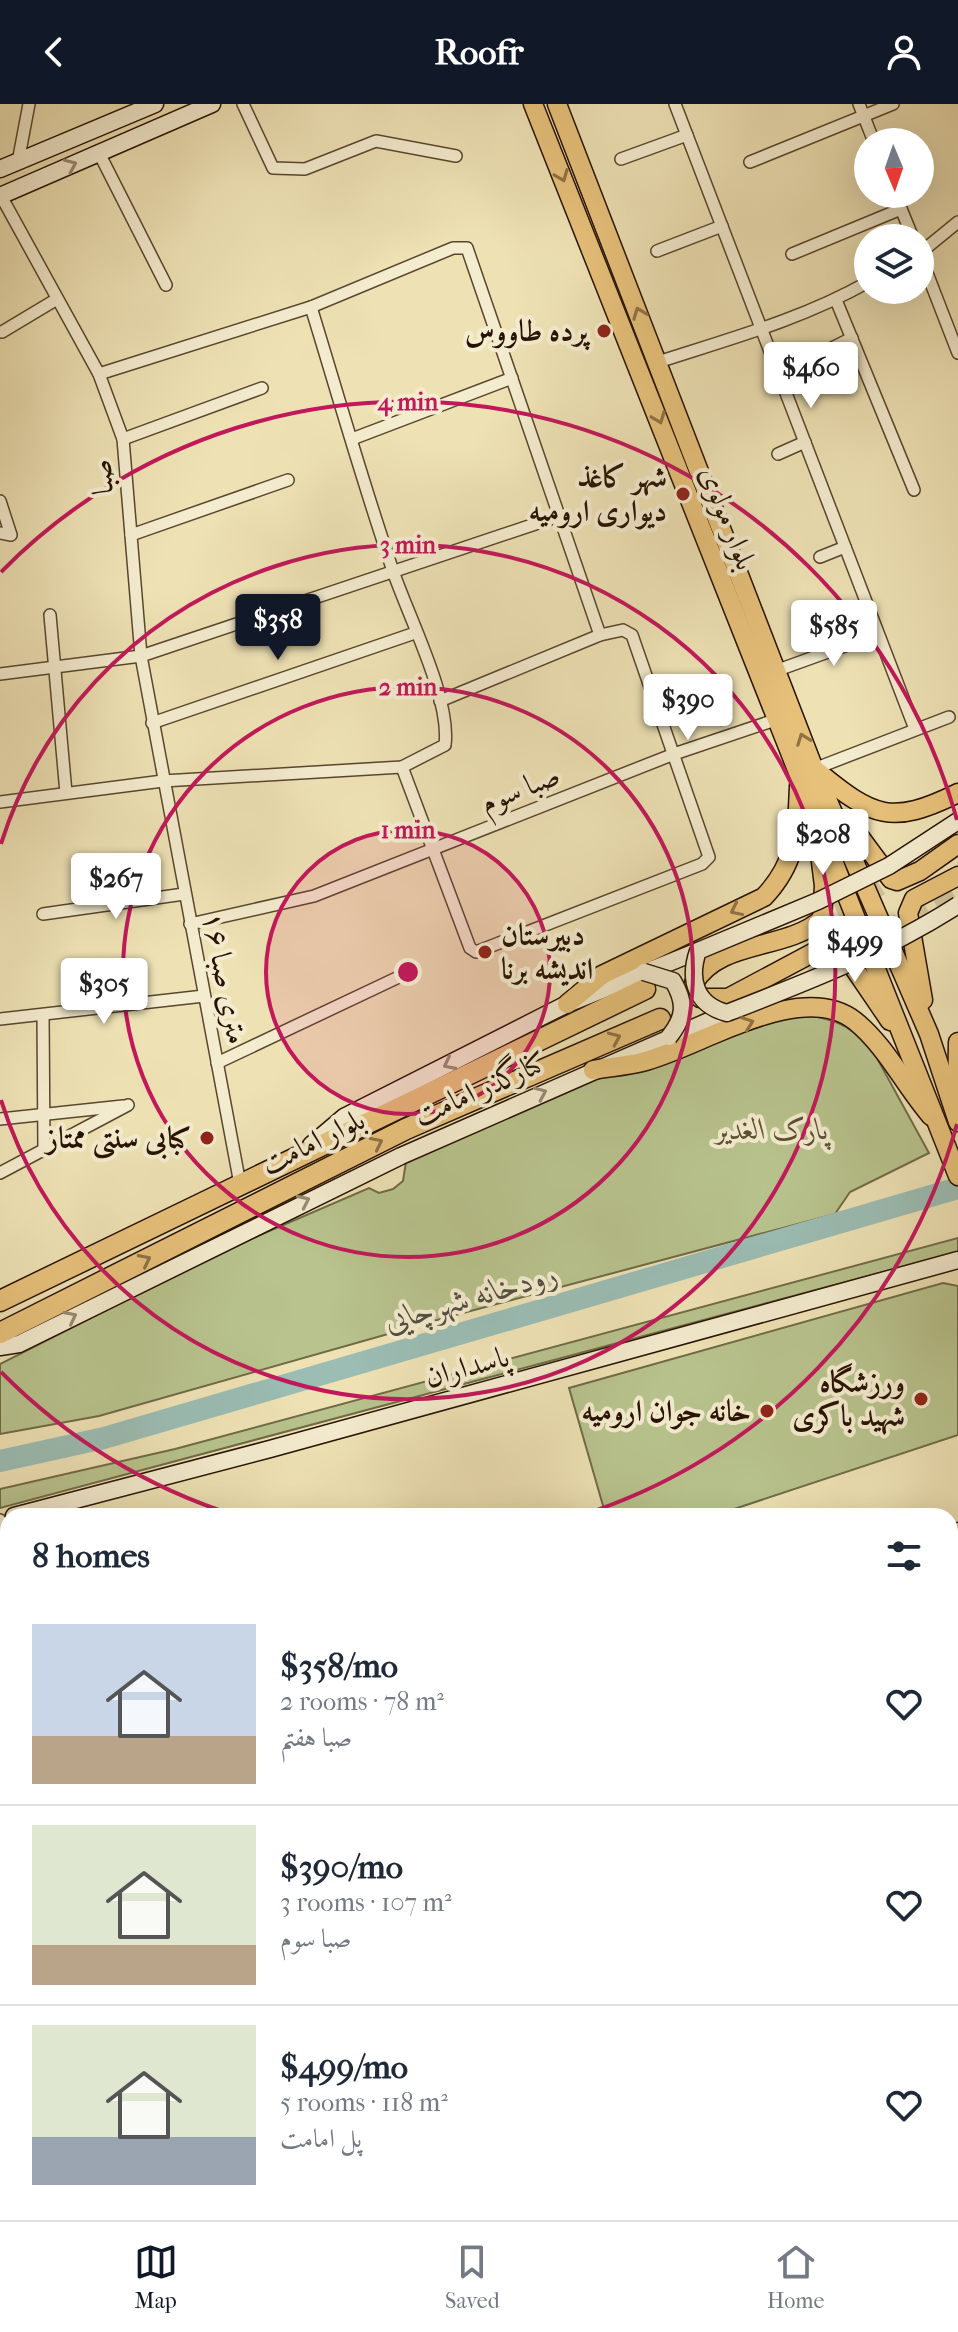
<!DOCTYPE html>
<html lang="en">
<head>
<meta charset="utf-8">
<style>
  body { margin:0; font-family:"IM FELL French Canon",Amiri,serif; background:#f6f6f7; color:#1f2937; height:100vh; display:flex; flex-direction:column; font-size:30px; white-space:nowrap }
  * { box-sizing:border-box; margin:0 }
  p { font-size:26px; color:#747a83 }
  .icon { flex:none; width:44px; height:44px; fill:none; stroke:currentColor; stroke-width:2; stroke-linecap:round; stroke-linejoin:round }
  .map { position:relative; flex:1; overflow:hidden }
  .details { position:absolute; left:0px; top:1404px; width:958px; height:712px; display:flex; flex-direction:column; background:#fff; border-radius:24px 24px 0 0; box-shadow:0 8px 32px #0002 }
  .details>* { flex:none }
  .needle { width:52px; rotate:178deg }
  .fabs { position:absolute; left:854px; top:24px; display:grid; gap:16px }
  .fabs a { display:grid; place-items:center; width:80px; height:80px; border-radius:50%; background:#fff; box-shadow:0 8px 32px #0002; font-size:40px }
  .price { position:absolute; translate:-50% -68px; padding:0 18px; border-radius:8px; background:#fff; color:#222; font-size:26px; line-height:52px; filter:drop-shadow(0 2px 4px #0008) }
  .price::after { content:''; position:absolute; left:50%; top:48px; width:24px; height:18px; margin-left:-12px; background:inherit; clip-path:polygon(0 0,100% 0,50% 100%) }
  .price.active { background:#111827; color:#fff }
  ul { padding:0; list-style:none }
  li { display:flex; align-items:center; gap:24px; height:200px; padding:0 32px }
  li+li { border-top:2px solid #e0e1e3 }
  li span { display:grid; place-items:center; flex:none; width:224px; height:160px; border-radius:0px; color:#555 }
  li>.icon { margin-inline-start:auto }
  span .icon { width:96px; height:96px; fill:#fffc; stroke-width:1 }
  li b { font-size:34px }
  h2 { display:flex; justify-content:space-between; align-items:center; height:96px; padding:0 32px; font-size:34px }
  header { display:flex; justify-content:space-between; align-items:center; height:104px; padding:0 32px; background:#111827; color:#fff; font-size:36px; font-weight:800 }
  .menu { display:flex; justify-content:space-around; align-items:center; height:112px; border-top:2px solid #e0e1e3; background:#fff; font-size:22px; color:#747a83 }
  .menu a { display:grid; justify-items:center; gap:4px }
  .menu .active { color:#111827 }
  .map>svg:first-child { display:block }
  .green { fill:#b8c38d; stroke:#706a47; stroke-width:2 }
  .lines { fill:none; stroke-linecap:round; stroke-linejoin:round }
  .river { stroke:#9bbdb4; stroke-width:22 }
  .highway-tunnel { stroke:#d0c39a; stroke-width:20; stroke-dasharray:20 10; stroke-linecap:butt }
  .street-casing { stroke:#59462e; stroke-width:14 }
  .secondary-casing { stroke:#271201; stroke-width:19 }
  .primary-casing { stroke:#271201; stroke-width:21 }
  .highway-casing { stroke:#271201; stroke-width:23 }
  .street { stroke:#f4eccf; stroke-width:11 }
  .secondary { stroke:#f4eccf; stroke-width:16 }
  .primary { stroke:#e7c17a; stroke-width:18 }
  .highway { stroke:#e7c17a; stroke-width:20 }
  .secondary-bridge-casing { stroke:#271201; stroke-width:19; stroke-linecap:butt }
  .secondary-bridge { stroke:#f4eccf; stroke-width:16 }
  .oneway { stroke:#988a72 }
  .oneway2 { stroke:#917244 }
  .ring { fill:none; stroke:#c2185b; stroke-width:4 }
  .poi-dot { fill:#8f2418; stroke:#f4eccf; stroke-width:3 }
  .labels { text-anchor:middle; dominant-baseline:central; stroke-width:8; stroke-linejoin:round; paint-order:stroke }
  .poi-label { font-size:30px; font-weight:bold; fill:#271201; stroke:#f4eccf; text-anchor:end }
  .street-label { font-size:30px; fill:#271201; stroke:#f4eccf }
  .park-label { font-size:30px; font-style:italic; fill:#5a5032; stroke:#f4eccf }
  .water-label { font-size:32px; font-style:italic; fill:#504e40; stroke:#f4eccf }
  .centre { fill:#c2185b; stroke:#f4eccf; stroke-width:4 }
  .ring-label { font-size:24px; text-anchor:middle; font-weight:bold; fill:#c2185b; stroke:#f4eccf; stroke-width:8; stroke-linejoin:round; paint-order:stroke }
</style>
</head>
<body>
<header><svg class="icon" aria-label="back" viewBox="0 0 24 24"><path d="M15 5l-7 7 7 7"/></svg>Roofr<svg class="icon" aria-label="person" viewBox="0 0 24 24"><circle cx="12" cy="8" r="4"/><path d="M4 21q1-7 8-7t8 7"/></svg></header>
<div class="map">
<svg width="958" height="2116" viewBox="0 0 958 2116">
  <rect width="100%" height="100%" fill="#eee2b5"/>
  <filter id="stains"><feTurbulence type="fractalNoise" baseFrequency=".0025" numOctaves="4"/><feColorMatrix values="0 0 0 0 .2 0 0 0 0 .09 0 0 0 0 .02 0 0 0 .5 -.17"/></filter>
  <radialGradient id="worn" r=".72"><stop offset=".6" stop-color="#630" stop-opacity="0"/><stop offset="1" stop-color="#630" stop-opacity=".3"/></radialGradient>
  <g class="green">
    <path d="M795,909C829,914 849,918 872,945L929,1049L850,1088L835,1110L448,1213L99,1312L0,1330V1260L223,1147L369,1084L379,1089L393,1085L403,1077L406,1058L595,973L640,968Z"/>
    <path d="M958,1134V1148L0,1404V1385L175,1345Z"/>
    <path d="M943,1179L958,1182V1331L713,1412H606L569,1284Z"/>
  </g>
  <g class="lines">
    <path class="river" d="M0,1357L104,1334L958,1084"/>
    <g class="highway-tunnel">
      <path d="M808,816L859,794L907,765"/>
      <path d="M828,852L877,834L958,780"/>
    </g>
    <g class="street-casing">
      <g id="street">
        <path d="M243,0L273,64L305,65L376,37L456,52"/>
        <path d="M675,0L915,625"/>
        <path d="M859,0L874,38"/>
        <path d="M99,49L166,181"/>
        <path d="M621,55L687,31"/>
        <path d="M18,58L29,0"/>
        <path d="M750,58L893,0"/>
        <path d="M895,90L913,134"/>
        <path d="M1,92L99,270L123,335L141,552L240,1080"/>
        <path d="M657,147L722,122"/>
        <path d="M920,149L958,118"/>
        <path d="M792,150L901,105"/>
        <path d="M920,151L958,249"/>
        <path d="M836,196L914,386"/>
        <path d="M2,228L57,195"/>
        <path d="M824,248L852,234"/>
        <path d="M658,258C729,235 803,215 868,178"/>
        <path d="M99,270L311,203L453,144H467L600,531"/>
        <path d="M123,335L262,284"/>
        <path d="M352,335L512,274"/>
        <path d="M778,350L805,338"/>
        <path d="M0,397L11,431L0,429"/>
        <path d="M131,431L288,376"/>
        <path d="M820,453L845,443"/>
        <path d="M50,511L66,689"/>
        <path d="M778,566L878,530"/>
        <path d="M0,570L141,552L559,412"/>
        <path d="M152,619L415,529"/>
        <path d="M402,663L470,844L476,848L702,760L709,753L632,531L623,526L600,531L440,597"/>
        <path d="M814,665L949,613"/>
        <path d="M0,698L163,677L402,663L445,641C451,595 409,514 393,467C363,380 338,291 311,203"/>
        <path d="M43,810L184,790"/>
        <path d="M190,820L314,792L674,650L775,616"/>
        <path d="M43,911L44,1046"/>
        <path d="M0,915L204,892"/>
        <path d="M217,959L403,871"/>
        <path d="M0,1015L123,1002"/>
        <path d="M0,1069L128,1001"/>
        <path d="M0,1416L8,1431"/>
        <path d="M950,1589L958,1578"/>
        <path d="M950,1660L958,1667"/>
        <path d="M950,1970L958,1978"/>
        <path d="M0,2030L8,2025"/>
        <path d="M0,2047L8,2056"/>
        <path d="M0,2077L8,2070"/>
        <path d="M55,2108L62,2116"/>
        <path d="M132,2108L139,2116"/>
        <path d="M485,2108L494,2116"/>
        <path d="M550,2108L558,2116"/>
        <path d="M827,2108L836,2116"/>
        <path d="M36,2116L45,2108"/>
        <path d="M704,2116L712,2108"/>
        <path d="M949,2116L958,2107"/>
      </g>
    </g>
    <g class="secondary-casing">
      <g id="secondary">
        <path d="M0,65L155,0"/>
        <path d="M0,92L212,0"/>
        <path d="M311,1041L344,1013L567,900L698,847"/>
        <path d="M0,1243L19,1240L401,1052L727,909"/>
        <path d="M14,1412L270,1345L958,1156"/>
      </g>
    </g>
    <g class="primary-casing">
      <g id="primary">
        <path d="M533,0L958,1072"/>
        <path d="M557,0L814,665L929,930L958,1018"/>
        <path d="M818,668C873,713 891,722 958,689"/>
        <path d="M835,714L854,725L891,775L897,777L920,767L958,740"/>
        <path d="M694,879C720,835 786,847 822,815L824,782L819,742"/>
        <path d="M700,894H728L818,846L841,845L890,917"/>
        <path d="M923,896L908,809L914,795L958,772"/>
        <path d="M567,900L602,871L764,793C797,758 797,728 799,682"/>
        <path d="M593,966C609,963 626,962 642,958C699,944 801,874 855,917C886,942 905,982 931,1012"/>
        <path d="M957,999L958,938"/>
        <path d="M950,1431L958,1428"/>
        <path d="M950,1449L958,1446"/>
        <path d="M0,1754L8,1752"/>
        <path d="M0,1777L8,1774"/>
      </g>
    </g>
    <g class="highway-casing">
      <g id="highway">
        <path d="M0,1197L645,885"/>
        <path d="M0,1229L406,1025L660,915"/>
      </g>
    </g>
    <use href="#street" class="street"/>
    <use href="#secondary" class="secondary"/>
    <use href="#primary" class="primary"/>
    <use href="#highway" class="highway"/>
    <g class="secondary-bridge-casing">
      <g id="secondary-bridge">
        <path d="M958,717L889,762L818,797L698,847C688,876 696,901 727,909C807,878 885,848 958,801"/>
        <path d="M644,868L673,877C686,899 685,913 669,933"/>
      </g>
    </g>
    <use href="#secondary-bridge" class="secondary-bridge"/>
  </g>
  <defs><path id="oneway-chevron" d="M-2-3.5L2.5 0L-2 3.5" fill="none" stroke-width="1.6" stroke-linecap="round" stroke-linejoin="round" transform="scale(2)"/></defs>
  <g class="oneway">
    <use href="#oneway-chevron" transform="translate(71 61) rotate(-24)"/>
    <use href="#oneway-chevron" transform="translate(449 960) rotate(153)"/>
    <use href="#oneway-chevron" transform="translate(541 989) rotate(-24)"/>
    <use href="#oneway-chevron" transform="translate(304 1097) rotate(-25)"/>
    <use href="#oneway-chevron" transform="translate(71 1213) rotate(-27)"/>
  </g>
  <g class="oneway2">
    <use href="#oneway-chevron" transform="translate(562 72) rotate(68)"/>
    <use href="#oneway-chevron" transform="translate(639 209) rotate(-111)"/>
    <use href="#oneway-chevron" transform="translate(659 314) rotate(69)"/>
    <use href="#oneway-chevron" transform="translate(803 635) rotate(-110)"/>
    <use href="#oneway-chevron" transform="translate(736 806) rotate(154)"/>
    <use href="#oneway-chevron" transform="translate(748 919) rotate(-20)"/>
    <use href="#oneway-chevron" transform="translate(615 934) rotate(-24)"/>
    <use href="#oneway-chevron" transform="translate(377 1039) rotate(-26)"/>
    <use href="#oneway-chevron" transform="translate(145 1156) rotate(-27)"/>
  </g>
  <circle cx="408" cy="868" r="142" fill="#c2185b" fill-opacity=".12"/>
  <g class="ring">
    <circle cx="408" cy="868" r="142"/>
    <circle cx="408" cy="868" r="285"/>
    <path d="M1 740A427 427 0 1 1 1 996"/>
    <path d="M957 1020A570 570 0 0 1 579 1412M237 1412A570 570 0 0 1 1 1268M1 468A570 570 0 0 1 957 716"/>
  </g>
  <g class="poi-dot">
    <circle cx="604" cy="227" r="8"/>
    <circle cx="683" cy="390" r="8"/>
    <circle cx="485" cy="848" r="8"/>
    <circle cx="207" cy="1034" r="8"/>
    <circle cx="921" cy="1295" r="8"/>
    <circle cx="767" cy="1307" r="8"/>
  </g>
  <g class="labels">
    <g class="poi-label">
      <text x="588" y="227">پرده طاووس</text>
      <text x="667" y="373">شهر کاغذ<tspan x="667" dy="34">دیواری ارومیه</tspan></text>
      <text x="501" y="831" text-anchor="start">دبیرستان<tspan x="501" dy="34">اندیشه برنا</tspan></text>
      <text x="191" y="1034">کبابی سنتی ممتاز</text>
      <text x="905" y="1278">ورزشگاه<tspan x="905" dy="34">شهید باکری</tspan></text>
      <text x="751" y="1307">خانه جوان ارومیه</text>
    </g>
    <g class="street-label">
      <text transform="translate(102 373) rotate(-95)">صبا</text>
      <text transform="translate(728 414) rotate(69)">بلوار مولوی</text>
      <text transform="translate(520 685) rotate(-22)">صبا سوم</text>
      <text transform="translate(225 874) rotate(79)">۱۶ متری صبا</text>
      <text transform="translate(480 985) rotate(-24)">کنارگذر امامت</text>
      <text transform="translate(313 1038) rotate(-26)">بلوار امامت</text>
      <text transform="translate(467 1263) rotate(-15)">پاسداران</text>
    </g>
    <g class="park-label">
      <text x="772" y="1025">پارک الغدیر</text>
    </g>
    <g class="water-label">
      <text transform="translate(471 1193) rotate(-16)">رودخانه شهرچایی</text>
    </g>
  </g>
  <circle cx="408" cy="868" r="12" class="centre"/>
  <g class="ring-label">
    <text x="408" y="306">4 min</text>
    <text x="408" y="449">3 min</text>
    <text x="408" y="591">2 min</text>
    <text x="408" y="734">1 min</text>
  </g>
  <rect width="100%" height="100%" filter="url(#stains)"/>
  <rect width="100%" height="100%" fill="url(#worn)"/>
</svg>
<div class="fabs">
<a><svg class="needle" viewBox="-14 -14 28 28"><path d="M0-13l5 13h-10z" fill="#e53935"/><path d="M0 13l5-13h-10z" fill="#747a83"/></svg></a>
<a><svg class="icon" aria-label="layers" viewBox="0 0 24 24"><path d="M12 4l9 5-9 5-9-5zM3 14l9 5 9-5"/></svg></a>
</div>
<b class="price" style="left:811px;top:306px">$460</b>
<b class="price active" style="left:278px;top:558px">$358</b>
<b class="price" style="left:834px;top:564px">$585</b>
<b class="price" style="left:688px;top:638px">$390</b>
<b class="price" style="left:823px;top:773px">$208</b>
<b class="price" style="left:116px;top:817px">$267</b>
<b class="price" style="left:855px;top:880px">$499</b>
<b class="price" style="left:104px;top:922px">$305</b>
<section class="details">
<h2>8 homes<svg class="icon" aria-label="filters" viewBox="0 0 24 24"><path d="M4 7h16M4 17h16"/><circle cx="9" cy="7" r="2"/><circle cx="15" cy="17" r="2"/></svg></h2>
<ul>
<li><span style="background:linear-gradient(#c9d6e8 70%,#b9a48a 0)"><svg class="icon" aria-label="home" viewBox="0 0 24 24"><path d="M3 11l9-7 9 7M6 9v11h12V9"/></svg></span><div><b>$358/mo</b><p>2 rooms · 78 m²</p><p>صبا هفتم</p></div><svg class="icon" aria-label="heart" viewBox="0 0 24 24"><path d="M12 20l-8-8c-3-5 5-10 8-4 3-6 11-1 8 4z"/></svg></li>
<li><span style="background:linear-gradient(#dfe7d0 75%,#b9a48a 0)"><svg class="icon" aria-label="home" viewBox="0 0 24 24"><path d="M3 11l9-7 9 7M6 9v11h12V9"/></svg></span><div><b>$390/mo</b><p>3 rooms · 107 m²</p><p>صبا سوم</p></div><svg class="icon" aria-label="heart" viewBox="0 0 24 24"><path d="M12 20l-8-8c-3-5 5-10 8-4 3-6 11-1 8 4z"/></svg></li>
<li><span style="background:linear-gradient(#dfe7d0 70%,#9aa5b1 0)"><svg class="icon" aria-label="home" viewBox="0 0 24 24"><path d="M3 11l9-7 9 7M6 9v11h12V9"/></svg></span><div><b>$499/mo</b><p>5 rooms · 118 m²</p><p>پل امامت</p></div><svg class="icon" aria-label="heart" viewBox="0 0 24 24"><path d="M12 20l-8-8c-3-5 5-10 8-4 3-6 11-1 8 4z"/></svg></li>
</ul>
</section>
</div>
<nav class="menu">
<a class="active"><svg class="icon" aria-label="map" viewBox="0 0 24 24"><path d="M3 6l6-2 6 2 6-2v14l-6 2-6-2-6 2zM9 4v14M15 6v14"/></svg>Map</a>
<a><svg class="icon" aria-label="saved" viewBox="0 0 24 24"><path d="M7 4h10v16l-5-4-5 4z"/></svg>Saved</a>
<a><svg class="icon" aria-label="home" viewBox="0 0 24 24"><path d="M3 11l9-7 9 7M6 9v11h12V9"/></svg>Home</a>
</nav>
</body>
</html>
